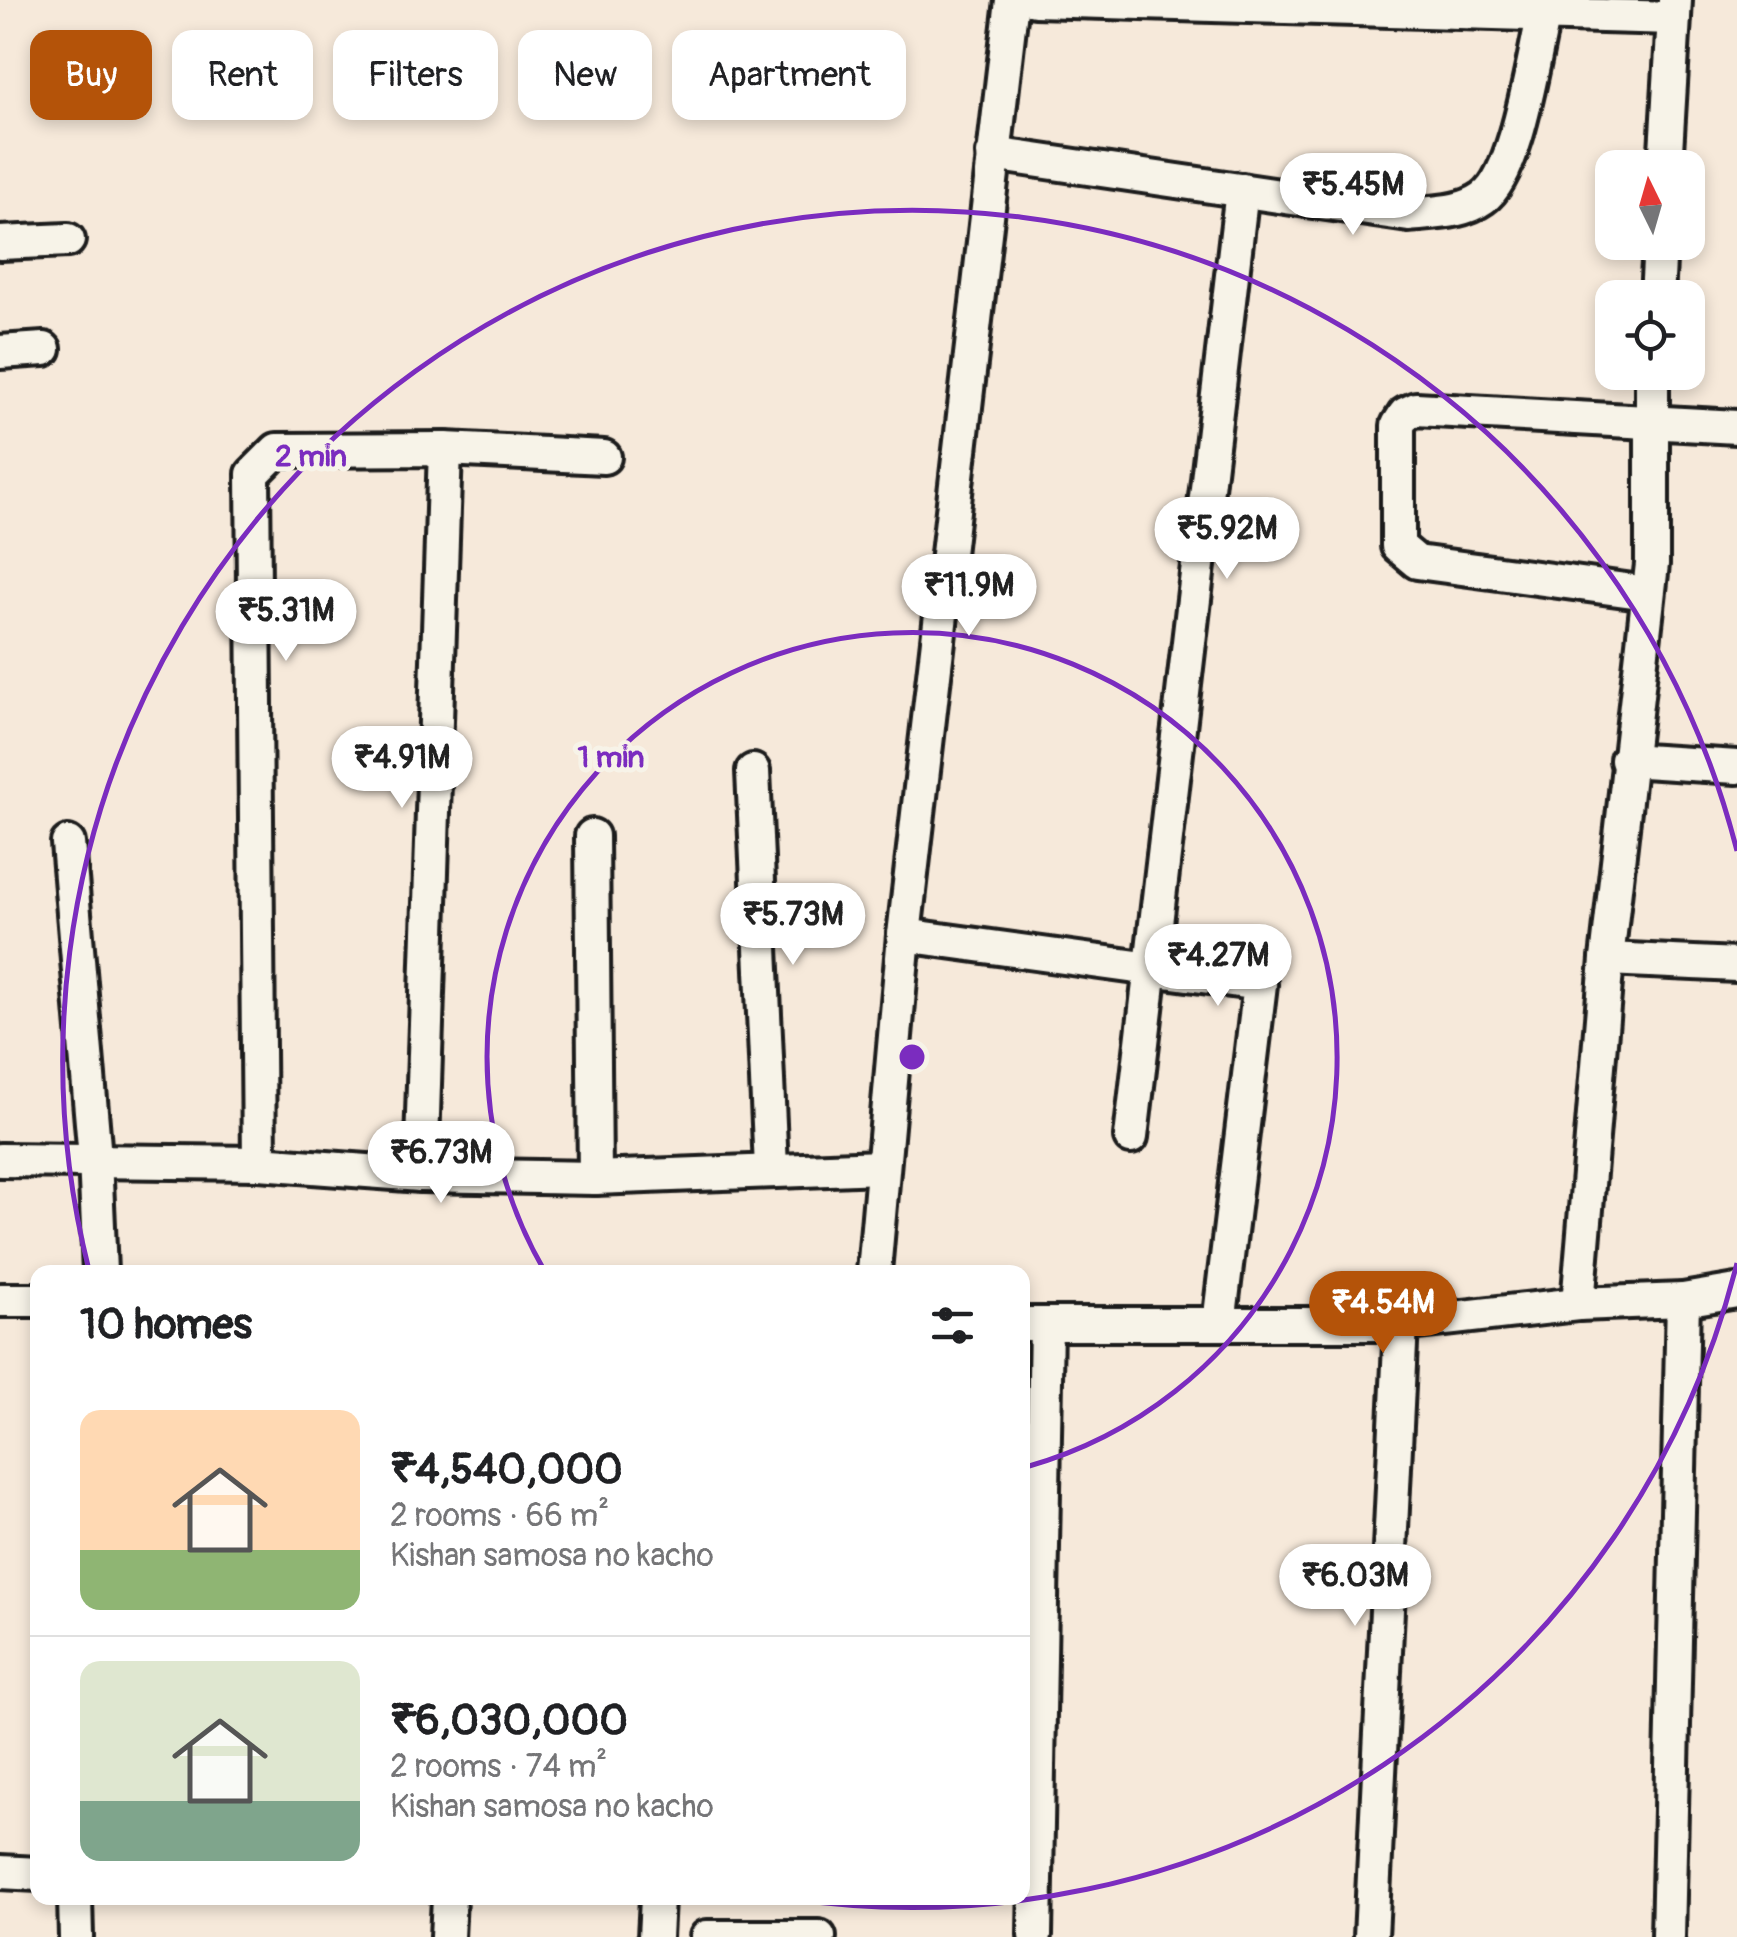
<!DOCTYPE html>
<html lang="en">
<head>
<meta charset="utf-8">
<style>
  body { margin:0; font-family:Pangolin,sans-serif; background:#f2f2f2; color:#202124; height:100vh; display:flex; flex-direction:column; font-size:38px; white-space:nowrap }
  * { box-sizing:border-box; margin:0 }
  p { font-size:32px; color:#757577 }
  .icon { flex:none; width:55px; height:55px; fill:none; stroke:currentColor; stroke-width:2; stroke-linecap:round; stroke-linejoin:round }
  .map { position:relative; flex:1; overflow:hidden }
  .sheet { position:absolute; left:30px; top:1265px; width:1000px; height:640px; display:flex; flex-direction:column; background:#fff; border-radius:20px; box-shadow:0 5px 15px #0003 }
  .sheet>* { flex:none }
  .hud { position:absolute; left:30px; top:30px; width:1000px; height:90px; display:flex; gap:20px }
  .needle { width:65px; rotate:355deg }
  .fabs { position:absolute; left:1595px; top:150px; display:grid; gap:20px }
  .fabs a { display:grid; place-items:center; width:110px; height:110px; border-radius:20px; background:#fff; box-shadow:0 5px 15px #0003; font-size:50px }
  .price { position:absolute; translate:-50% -85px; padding:0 22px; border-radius:35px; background:#fff; color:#222; font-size:32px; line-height:65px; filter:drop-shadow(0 2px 5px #0008) }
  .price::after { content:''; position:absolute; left:50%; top:60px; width:30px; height:22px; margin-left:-15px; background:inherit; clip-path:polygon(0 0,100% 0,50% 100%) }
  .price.current { background:#b45309; color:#fff }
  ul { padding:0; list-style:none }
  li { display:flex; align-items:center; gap:30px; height:250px; padding:0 50px }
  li+li { border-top:2px solid #e0e0e0 }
  li span { display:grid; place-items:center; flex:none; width:280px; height:200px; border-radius:20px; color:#555 }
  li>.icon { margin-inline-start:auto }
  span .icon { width:120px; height:120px; fill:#fffc; stroke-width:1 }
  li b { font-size:42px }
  h2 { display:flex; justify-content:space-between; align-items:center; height:120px; padding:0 50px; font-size:42px }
  .pill { padding:0 35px; border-radius:20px; background:#fff; box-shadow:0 5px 15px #0003; font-size:35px; line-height:90px }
  .pill.current { background:#b45309; color:#fff }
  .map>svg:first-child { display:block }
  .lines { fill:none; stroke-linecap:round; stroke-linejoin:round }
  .street-casing { stroke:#1c1c1c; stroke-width:40 }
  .street { stroke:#f7f3e8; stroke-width:32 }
  .ring { fill:none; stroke:#7b2cbf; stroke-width:5 }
  .centre { fill:#7b2cbf; stroke:#f7f3e8; stroke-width:5 }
  .ring-label { font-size:30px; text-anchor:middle; font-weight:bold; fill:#7b2cbf; stroke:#f7f3e8; stroke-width:10; stroke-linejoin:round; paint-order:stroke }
</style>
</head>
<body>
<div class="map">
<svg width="1737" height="1937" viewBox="0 0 1737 1937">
  <rect width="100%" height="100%" fill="#f6e9da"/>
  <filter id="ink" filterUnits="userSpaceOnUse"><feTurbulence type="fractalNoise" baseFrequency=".01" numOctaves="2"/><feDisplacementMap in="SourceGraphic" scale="20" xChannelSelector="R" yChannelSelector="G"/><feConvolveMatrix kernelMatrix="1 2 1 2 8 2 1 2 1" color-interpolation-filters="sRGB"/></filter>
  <g filter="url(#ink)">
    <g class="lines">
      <g class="street-casing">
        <g id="street">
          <path d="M1035,0L1674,18"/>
          <path d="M993,154L1409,215C1435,212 1462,213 1483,198C1517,175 1533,59 1543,18"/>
          <path d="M1665,168L1675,0"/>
          <path d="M0,243L68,240"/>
          <path d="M1657,298L1660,242"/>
          <path d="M0,352L44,349"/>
          <path d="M1648,593L1417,562L1398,546V425L1405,414L1416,409L1737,427"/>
          <path d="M1627,760L1737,767"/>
          <path d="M753,771L771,1168"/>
          <path d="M592,836L595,1178"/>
          <path d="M68,843L95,1158L100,1272"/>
          <path d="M904,935L1260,984L1219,1324"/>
          <path d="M1607,959L1737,965"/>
          <path d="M1131,1137L1242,190"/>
          <path d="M0,1160L259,1163L421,1175L595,1178L881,1167"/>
          <path d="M259,1163L253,474L277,450L445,449L604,457"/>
          <path d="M421,1175L445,449"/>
          <path d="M874,1272L904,935L1012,0"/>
          <path d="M0,1300H38"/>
          <path d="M1578,1304L1607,959L1652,564V372"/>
          <path d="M1022,1324H1401L1578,1304L1683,1300L1737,1291"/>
          <path d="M0,1872L38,1874"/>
          <path d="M75,1898L76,1937"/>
          <path d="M1035,1935L1046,1324"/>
          <path d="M447,1937L449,1898"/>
          <path d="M655,1937L657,1898"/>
          <path d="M707,1937H819"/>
          <path d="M1371,1937L1401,1324"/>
          <path d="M1668,1937L1683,1300"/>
        </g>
      </g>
      <use href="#street" class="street"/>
    </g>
  </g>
  <g class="ring">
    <path d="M544 1270A425 425 0 1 1 1026 1467"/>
    <path d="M1737 1263A850 850 0 0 1 786 1898M89 1270A850 850 0 1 1 1737 851"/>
  </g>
  <circle cx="912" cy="1057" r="15" class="centre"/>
  <g class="ring-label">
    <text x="311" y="466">2 min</text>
    <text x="611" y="767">1 min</text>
  </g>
</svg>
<div class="fabs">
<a><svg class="needle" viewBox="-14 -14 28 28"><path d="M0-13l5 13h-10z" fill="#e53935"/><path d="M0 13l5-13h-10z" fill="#757577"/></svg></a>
<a><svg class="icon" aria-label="locate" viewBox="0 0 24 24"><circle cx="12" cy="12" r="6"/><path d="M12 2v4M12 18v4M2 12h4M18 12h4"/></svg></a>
</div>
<b class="price" style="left:1353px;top:238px">₹5.45M</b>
<b class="price" style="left:1227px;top:582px">₹5.92M</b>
<b class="price" style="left:969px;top:639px">₹11.9M</b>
<b class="price" style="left:286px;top:664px">₹5.31M</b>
<b class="price" style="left:402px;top:811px">₹4.91M</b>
<b class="price" style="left:793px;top:968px">₹5.73M</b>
<b class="price" style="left:1218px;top:1009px">₹4.27M</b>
<b class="price" style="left:441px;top:1206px">₹6.73M</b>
<b class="price current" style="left:1383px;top:1356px">₹4.54M</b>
<b class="price" style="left:1355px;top:1629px">₹6.03M</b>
<div class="hud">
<a class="pill current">Buy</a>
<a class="pill">Rent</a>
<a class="pill">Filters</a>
<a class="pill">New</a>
<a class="pill">Apartment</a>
</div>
<section class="sheet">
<h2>10 homes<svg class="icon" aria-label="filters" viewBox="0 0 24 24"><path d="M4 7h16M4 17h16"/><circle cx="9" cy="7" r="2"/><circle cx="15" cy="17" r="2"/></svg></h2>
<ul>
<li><span style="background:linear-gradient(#ffd9b3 70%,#8fb573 0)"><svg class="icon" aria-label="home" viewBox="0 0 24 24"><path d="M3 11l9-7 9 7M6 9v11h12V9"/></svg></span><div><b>₹4,540,000</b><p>2 rooms · 66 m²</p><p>Kishan samosa no kacho</p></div></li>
<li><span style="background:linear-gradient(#dfe7d0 70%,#7fa58c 0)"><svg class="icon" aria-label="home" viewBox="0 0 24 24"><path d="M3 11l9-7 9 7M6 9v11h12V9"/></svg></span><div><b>₹6,030,000</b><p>2 rooms · 74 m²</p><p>Kishan samosa no kacho</p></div></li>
</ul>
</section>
</div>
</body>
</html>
